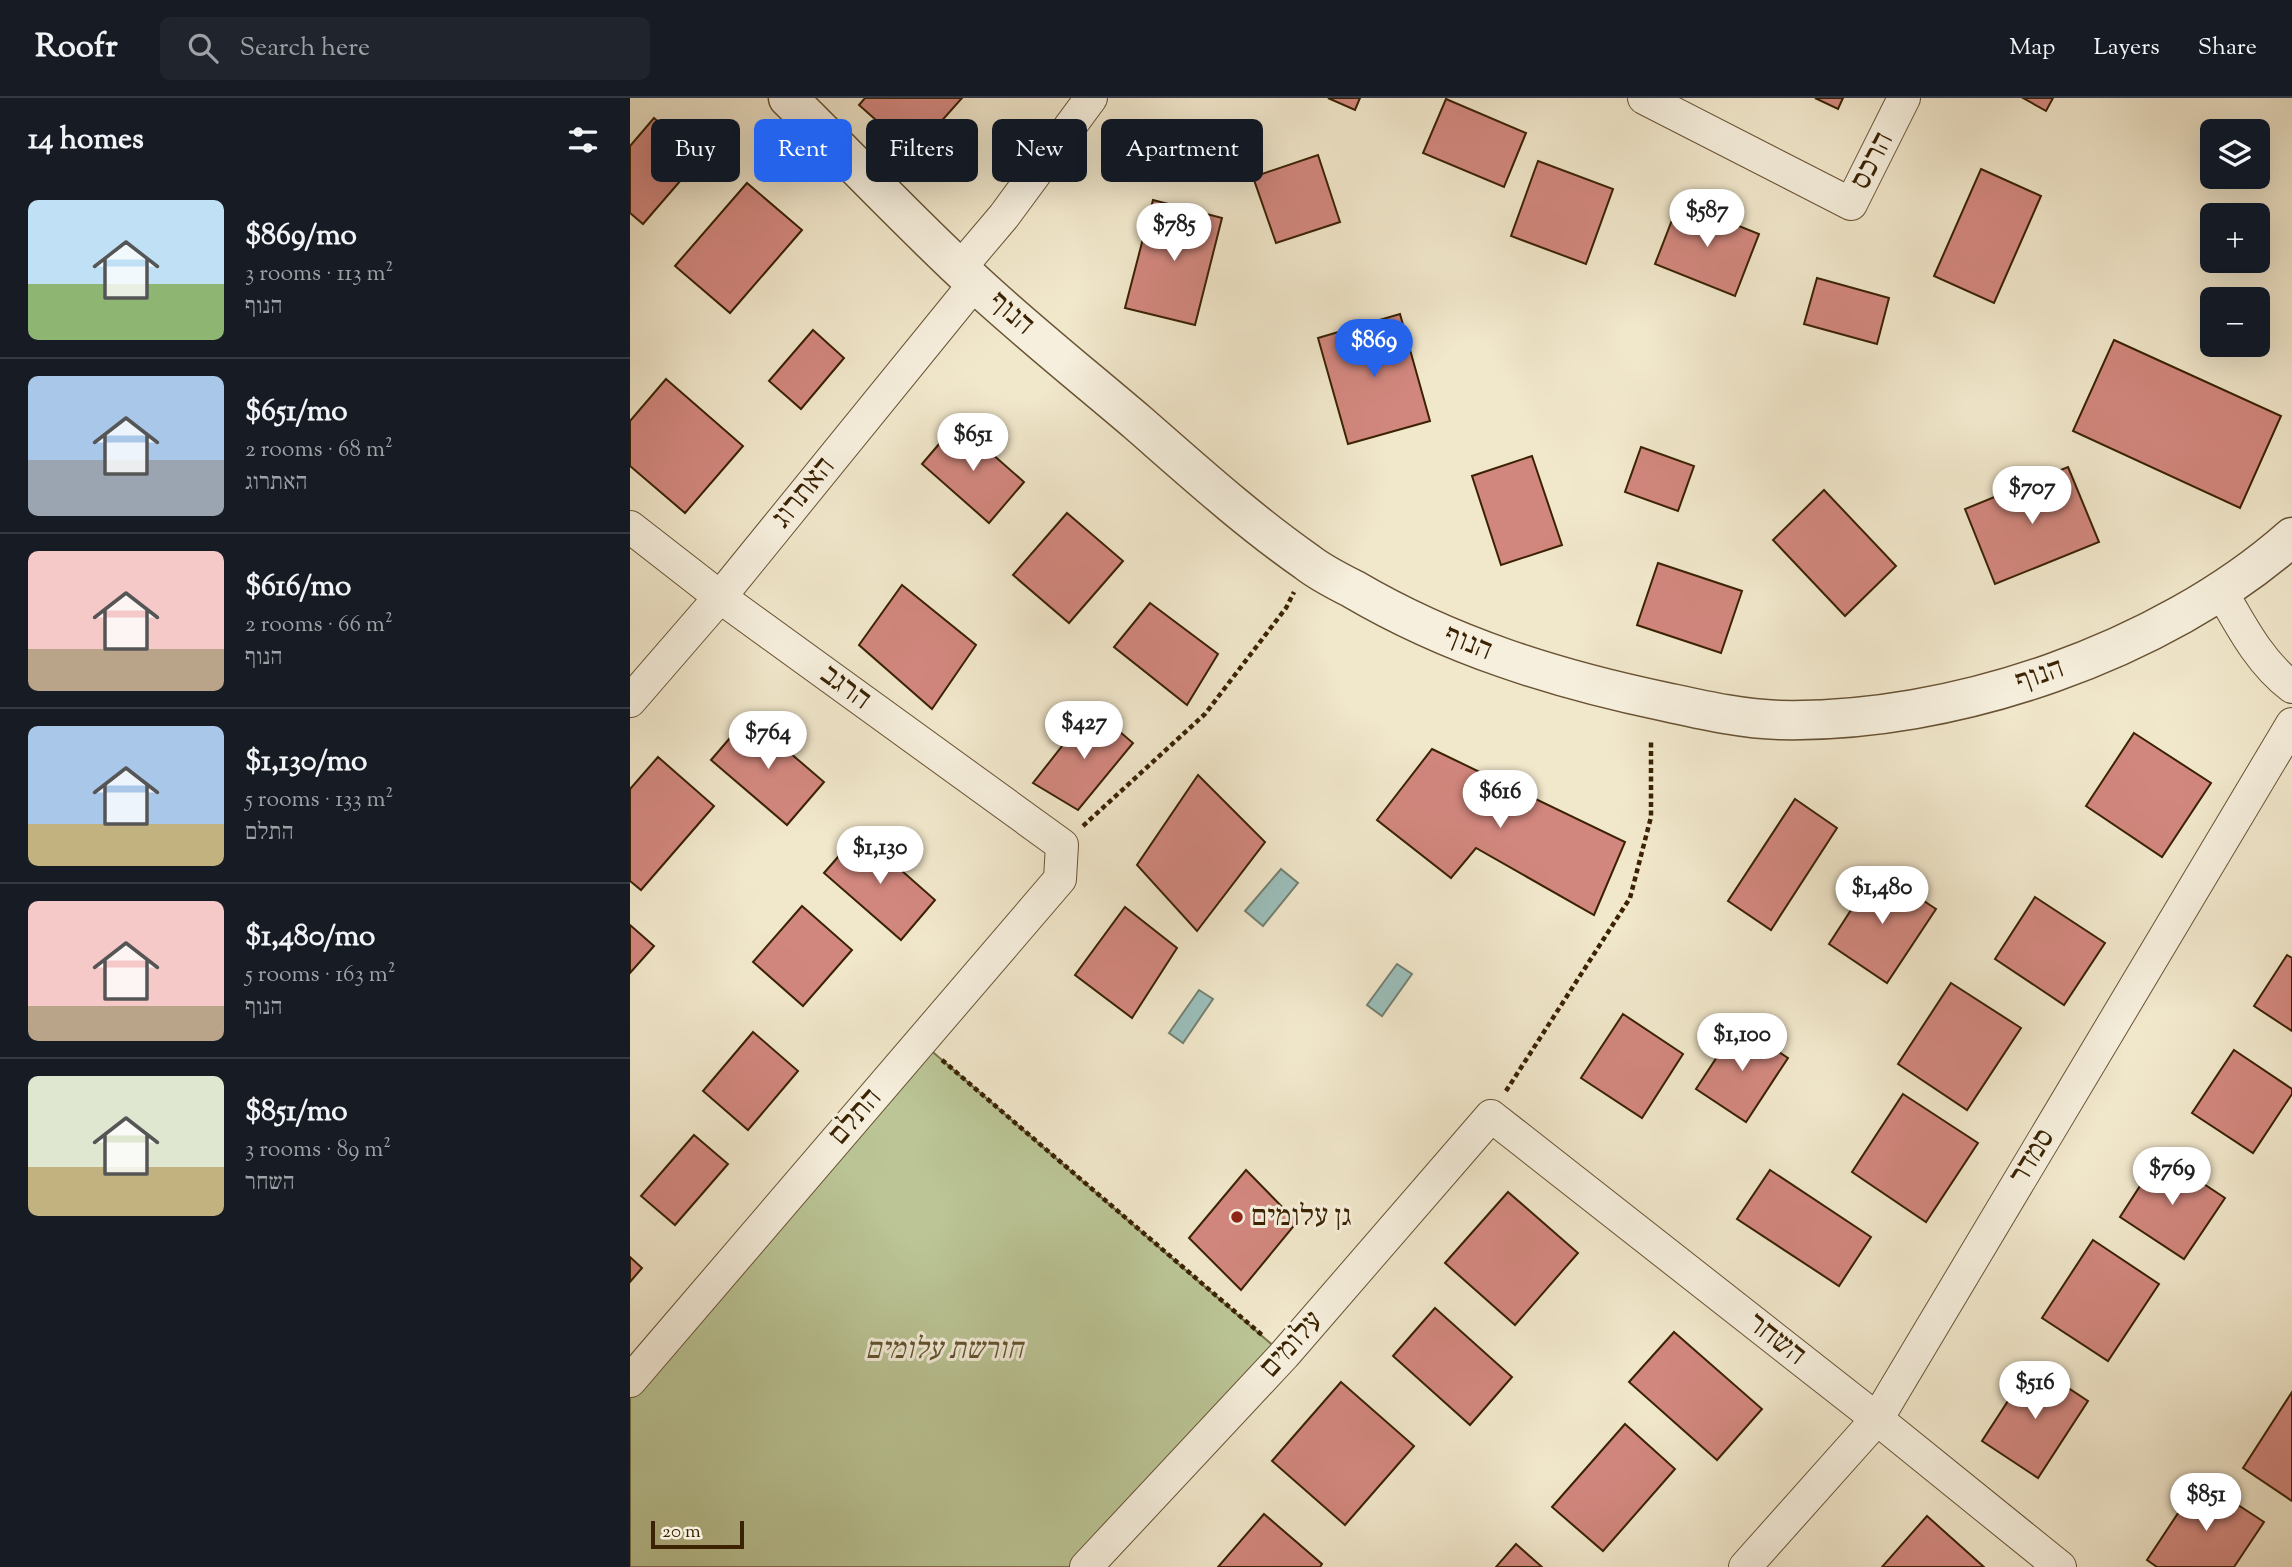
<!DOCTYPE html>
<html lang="en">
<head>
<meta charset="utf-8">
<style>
  body { margin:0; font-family:"Sorts Mill Goudy","Frank Ruhl Libre",serif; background:#20242c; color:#f1f3f6; height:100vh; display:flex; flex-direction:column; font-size:26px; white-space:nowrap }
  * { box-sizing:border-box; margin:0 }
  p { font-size:23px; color:#9ea1a6 }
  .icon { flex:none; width:38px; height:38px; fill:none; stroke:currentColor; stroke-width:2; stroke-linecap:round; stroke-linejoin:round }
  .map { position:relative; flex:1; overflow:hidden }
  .side { display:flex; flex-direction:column; background:#171b24; width:630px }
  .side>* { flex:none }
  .guide { position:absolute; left:21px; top:21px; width:665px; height:63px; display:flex; gap:14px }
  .buttons { position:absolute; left:1570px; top:21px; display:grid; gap:14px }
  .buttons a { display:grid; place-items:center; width:70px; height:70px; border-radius:10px; background:#171b24; box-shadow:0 7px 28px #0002; font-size:35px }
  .scale { position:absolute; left:21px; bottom:18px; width:93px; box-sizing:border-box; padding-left:7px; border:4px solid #3a2202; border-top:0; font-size:19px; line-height:24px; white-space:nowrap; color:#3a2202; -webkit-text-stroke:5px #f6efdd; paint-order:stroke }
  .price { position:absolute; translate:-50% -60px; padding:0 16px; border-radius:24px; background:#fff; color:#222; font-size:23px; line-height:46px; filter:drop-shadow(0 2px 4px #0008) }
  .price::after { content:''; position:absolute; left:50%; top:42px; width:21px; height:16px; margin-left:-10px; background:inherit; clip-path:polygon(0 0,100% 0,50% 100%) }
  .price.selected { background:#2563eb; color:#fff }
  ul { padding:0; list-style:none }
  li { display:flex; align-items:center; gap:21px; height:175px; padding:0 28px }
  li+li { border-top:2px solid #363941 }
  li span { display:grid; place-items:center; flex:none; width:196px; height:140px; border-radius:10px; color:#555 }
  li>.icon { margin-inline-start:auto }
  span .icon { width:84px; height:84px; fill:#fffc; stroke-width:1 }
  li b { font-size:30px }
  h2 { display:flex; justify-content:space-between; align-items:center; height:84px; padding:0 28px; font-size:30px }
  .tag { padding:0 24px; border-radius:10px; background:#171b24; box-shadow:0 7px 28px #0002; font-size:24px; line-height:63px }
  .tag.selected { background:#2563eb; color:#fff }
  header { display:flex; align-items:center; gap:42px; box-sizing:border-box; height:98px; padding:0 35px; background:#171b24; border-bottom:2px solid #363941 }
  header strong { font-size:33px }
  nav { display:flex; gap:38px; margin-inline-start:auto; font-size:24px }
  .search { width:490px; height:63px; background:#20242c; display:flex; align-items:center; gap:18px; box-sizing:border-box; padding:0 24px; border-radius:10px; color:#9ea1a6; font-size:26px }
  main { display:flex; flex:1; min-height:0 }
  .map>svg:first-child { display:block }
  .green { fill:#bbc596; stroke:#7a744c; stroke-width:2 }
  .water { fill:#9bbfbb; stroke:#748071; stroke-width:2 }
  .building { fill:#d2877e; stroke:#3a2202; stroke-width:2 }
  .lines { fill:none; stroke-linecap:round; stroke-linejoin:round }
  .minor-casing { stroke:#685334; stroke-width:34 }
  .tertiary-casing { stroke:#685334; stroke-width:41 }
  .path { stroke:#3a2202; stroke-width:4.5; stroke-dasharray:5 3.5; stroke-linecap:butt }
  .minor { stroke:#f6efdd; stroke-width:32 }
  .tertiary { stroke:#f6efdd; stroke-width:38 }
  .poi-dot { fill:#8f2418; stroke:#f6efdd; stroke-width:2.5 }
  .labels { text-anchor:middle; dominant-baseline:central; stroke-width:6; stroke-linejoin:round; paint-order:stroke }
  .street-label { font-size:30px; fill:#3a2202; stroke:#f6efdd }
  .poi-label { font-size:30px; fill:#3a2202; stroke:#f6efdd; text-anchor:start }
  .park-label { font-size:30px; font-style:italic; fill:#61532e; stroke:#f6efdd }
</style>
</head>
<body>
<header>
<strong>Roofr</strong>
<div class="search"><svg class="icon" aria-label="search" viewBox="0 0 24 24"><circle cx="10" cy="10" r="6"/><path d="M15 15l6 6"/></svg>Search here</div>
<nav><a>Map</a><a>Layers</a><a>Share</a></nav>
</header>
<main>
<section class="side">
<h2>14 homes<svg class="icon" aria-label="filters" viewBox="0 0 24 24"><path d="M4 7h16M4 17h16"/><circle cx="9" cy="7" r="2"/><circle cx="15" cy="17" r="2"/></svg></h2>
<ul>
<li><span style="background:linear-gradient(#bfe0f5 60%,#8fb573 0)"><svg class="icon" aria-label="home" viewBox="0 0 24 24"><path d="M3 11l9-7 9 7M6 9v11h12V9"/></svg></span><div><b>$869/mo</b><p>3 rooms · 113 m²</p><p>הנוף</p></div></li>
<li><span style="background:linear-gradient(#a9c7e8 60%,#9aa5b1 0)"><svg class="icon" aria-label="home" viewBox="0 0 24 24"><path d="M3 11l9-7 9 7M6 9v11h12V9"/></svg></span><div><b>$651/mo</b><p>2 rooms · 68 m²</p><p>האתרוג</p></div></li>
<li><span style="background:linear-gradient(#f6c9c9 70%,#b9a48a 0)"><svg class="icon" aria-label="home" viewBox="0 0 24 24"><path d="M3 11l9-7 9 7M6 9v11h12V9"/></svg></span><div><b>$616/mo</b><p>2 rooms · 66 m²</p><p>הנוף</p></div></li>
<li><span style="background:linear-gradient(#a9c7e8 70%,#c2b280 0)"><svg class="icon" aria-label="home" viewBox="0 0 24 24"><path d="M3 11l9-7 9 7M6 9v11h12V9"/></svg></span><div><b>$1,130/mo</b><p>5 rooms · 133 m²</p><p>התלם</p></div></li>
<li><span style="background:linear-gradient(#f6c9c9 75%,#b9a48a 0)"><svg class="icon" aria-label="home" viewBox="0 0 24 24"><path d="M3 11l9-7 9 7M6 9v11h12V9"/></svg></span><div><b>$1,480/mo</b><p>5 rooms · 163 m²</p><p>הנוף</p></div></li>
<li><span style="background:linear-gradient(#dfe7d0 65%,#c2b280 0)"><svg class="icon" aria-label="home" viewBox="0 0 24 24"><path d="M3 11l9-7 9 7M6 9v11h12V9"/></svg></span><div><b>$851/mo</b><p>3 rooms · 89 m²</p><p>השחר</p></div></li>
</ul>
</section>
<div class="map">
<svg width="1662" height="1469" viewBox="0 0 1662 1469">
  <rect width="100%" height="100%" fill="#f1e7cb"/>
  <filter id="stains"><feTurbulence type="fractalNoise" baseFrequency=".00286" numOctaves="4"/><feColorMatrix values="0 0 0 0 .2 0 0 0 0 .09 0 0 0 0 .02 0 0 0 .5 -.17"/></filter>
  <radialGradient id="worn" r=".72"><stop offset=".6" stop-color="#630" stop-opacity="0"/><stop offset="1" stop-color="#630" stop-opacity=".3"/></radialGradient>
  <path class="green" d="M290,943L654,1257L456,1469H0V1283Z"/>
  <g class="water">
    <path d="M651,771L668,785L633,828L615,813Z"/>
    <path d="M767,866L782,876L752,918L737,907Z"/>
    <path d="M569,892L583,901L553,945L539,935Z"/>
  </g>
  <g class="building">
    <path d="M235,0H332L283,55L229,7Z"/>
    <path d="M698,0H730L725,12Z"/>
    <path d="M1185,0H1213L1208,11Z"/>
    <path d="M1393,0H1423L1416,13Z"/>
    <path d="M816,1L896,35L874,89L793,55Z"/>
    <path d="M24,20L70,60L13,126L0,115V48Z"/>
    <path d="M688,57L710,124L646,145L623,79Z"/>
    <path d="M908,63L983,91L956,166L881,138Z"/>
    <path d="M1351,71L1411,98L1364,205L1304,178Z"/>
    <path d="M117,85L172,132L100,215L45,168Z"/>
    <path d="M523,102L592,120L565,227L495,210Z"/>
    <path d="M1049,104L1129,136L1105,198L1025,166Z"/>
    <path d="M1187,180L1259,200L1247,246L1174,226Z"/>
    <path d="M770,216L800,323L718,346L688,240Z"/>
    <path d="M183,232L214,260L171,311L139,283Z"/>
    <path d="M1484,242L1651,318L1610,410L1443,333Z"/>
    <path d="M36,281L113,348L55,415L0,368V323Z"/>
    <path d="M327,325L394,384L359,425L292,366Z"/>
    <path d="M1011,349L1064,368L1048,413L995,394Z"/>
    <path d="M902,358L932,447L871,467L842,378Z"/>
    <path d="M1438,369L1469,444L1365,486L1335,411Z"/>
    <path d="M1194,392L1266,468L1215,518L1143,442Z"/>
    <path d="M437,415L493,463L439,525L383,477Z"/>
    <path d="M1028,465L1112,493L1091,555L1007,527Z"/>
    <path d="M272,487L346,547L302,611L229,547Z"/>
    <path d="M520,505L588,556L557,607L484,549Z"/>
    <path d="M462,610L503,645L448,712L403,685Z"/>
    <path d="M118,619L194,684L157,727L81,662Z"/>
    <path d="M1504,635L1581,685L1532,759L1456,708Z"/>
    <path d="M802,651L995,744L964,817L846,750L821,780L747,722Z"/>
    <path d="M28,659L84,708L11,792L0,783V691Z"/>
    <path d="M568,677L635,744L567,833L507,767Z"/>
    <path d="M1165,701L1207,730L1141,832L1098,803Z"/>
    <path d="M229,735L305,802L271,842L194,775Z"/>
    <path d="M1247,772L1306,811L1257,885L1199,846Z"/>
    <path d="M1405,799L1475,845L1434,907L1365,861Z"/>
    <path d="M172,808L222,852L173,908L123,864Z"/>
    <path d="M495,809L547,850L502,920L445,877Z"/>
    <path d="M0,827L24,848L0,875Z"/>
    <path d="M1657,857L1662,860V933L1624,908Z"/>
    <path d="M1321,885L1391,930L1337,1012L1268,966Z"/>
    <path d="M993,916L1053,956L1012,1020L951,980Z"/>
    <path d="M1108,927L1158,960L1116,1024L1066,991Z"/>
    <path d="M123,934L168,973L118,1032L73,993Z"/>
    <path d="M1604,952L1662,991V996L1623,1055L1562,1015Z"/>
    <path d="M1273,996L1348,1045L1296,1124L1222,1074Z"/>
    <path d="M64,1037L98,1066L45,1127L11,1098Z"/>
    <path d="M1530,1057L1595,1100L1554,1161L1490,1119Z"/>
    <path d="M616,1072L667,1124L611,1192L559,1140Z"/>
    <path d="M1140,1072L1241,1139L1209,1188L1107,1121Z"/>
    <path d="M878,1094L948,1155L885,1227L815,1165Z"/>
    <path d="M1463,1142L1529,1186L1478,1263L1412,1220Z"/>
    <path d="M0,1159L12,1170L0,1184Z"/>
    <path d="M805,1210L882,1279L840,1327L763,1258Z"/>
    <path d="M1044,1234L1132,1311L1087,1362L999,1284Z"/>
    <path d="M1402,1266L1458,1303L1408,1380L1352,1343Z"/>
    <path d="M711,1284L784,1348L715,1427L642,1363Z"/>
    <path d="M1662,1294V1403L1613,1370Z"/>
    <path d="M995,1326L1045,1371L973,1453L922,1409Z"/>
    <path d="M1570,1382L1634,1424L1604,1469H1527L1517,1462Z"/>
    <path d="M634,1416L692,1466L690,1469H588Z"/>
    <path d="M1297,1418L1354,1469H1252Z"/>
    <path d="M886,1446L912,1469H866Z"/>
  </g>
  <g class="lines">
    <g class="minor-casing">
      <g id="minor">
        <path d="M1014,0L1221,106L1274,0"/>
        <path d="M330,170L374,118L461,0"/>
        <path d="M0,429L90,499L432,747L430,781L0,1283"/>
        <path d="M1591,493C1611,528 1630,565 1662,589"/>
        <path d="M0,603L90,499L345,185"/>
        <path d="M456,1469L654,1257L861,1018L1247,1321L1430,1469"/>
        <path d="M1115,1469L1247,1321L1662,626"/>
      </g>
    </g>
    <g class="tertiary-casing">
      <path id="tertiary" d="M158,0C221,62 282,127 346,186C398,234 453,278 507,324C562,372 617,422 677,464C691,475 707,483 723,491C820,548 926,581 1036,604C1073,612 1112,621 1149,622C1322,626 1532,554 1662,439"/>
    </g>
    <g class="path">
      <path d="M453,728L575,616L656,510L664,494"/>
      <path d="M312,962L632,1237"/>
      <path d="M876,993L1000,800L1021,719V644"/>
    </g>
    <use href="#minor" class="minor"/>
    <use href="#tertiary" class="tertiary"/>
  </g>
  <circle class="poi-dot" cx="607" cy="1119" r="7"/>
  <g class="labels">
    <g class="street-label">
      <text transform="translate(1243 63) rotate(-63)">הרכס</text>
      <text transform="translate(381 216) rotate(41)">הנוף</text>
      <text transform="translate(174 395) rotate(-51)">האתרוג</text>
      <text transform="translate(838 546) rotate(22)">הנוף</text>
      <text transform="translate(1410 578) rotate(-19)">הנוף</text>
      <text transform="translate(215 590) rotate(36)">הרגב</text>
      <text transform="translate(226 1019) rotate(-49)">התלם</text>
      <text transform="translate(1403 1059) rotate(-59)">סמדר</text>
      <text transform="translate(1146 1242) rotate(38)">השחר</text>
      <text transform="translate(662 1247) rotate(-48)">עלומים</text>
    </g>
    <g class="poi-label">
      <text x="621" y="1119">גן עלומים</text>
    </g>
    <g class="park-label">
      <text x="314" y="1252">חורשת עלומים</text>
    </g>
  </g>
  <rect width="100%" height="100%" filter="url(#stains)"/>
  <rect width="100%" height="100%" fill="url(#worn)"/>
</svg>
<div class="buttons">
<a><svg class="icon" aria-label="layers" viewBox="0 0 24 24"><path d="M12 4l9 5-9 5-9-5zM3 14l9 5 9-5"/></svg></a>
<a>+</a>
<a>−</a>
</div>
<div class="scale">20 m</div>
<b class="price" style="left:1077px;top:151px">$587</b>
<b class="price" style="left:544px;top:165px">$785</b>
<b class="price selected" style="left:744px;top:281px">$869</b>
<b class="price" style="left:343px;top:375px">$651</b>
<b class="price" style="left:1402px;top:428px">$707</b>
<b class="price" style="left:454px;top:663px">$427</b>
<b class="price" style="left:138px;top:673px">$764</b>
<b class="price" style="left:870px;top:732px">$616</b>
<b class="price" style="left:250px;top:788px">$1,130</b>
<b class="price" style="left:1252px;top:828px">$1,480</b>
<b class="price" style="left:1112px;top:975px">$1,100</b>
<b class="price" style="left:1542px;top:1109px">$769</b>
<b class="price" style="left:1405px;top:1323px">$516</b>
<b class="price" style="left:1576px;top:1435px">$851</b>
<div class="guide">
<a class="tag">Buy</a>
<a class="tag selected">Rent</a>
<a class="tag">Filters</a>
<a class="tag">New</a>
<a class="tag">Apartment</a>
</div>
</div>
</main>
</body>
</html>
